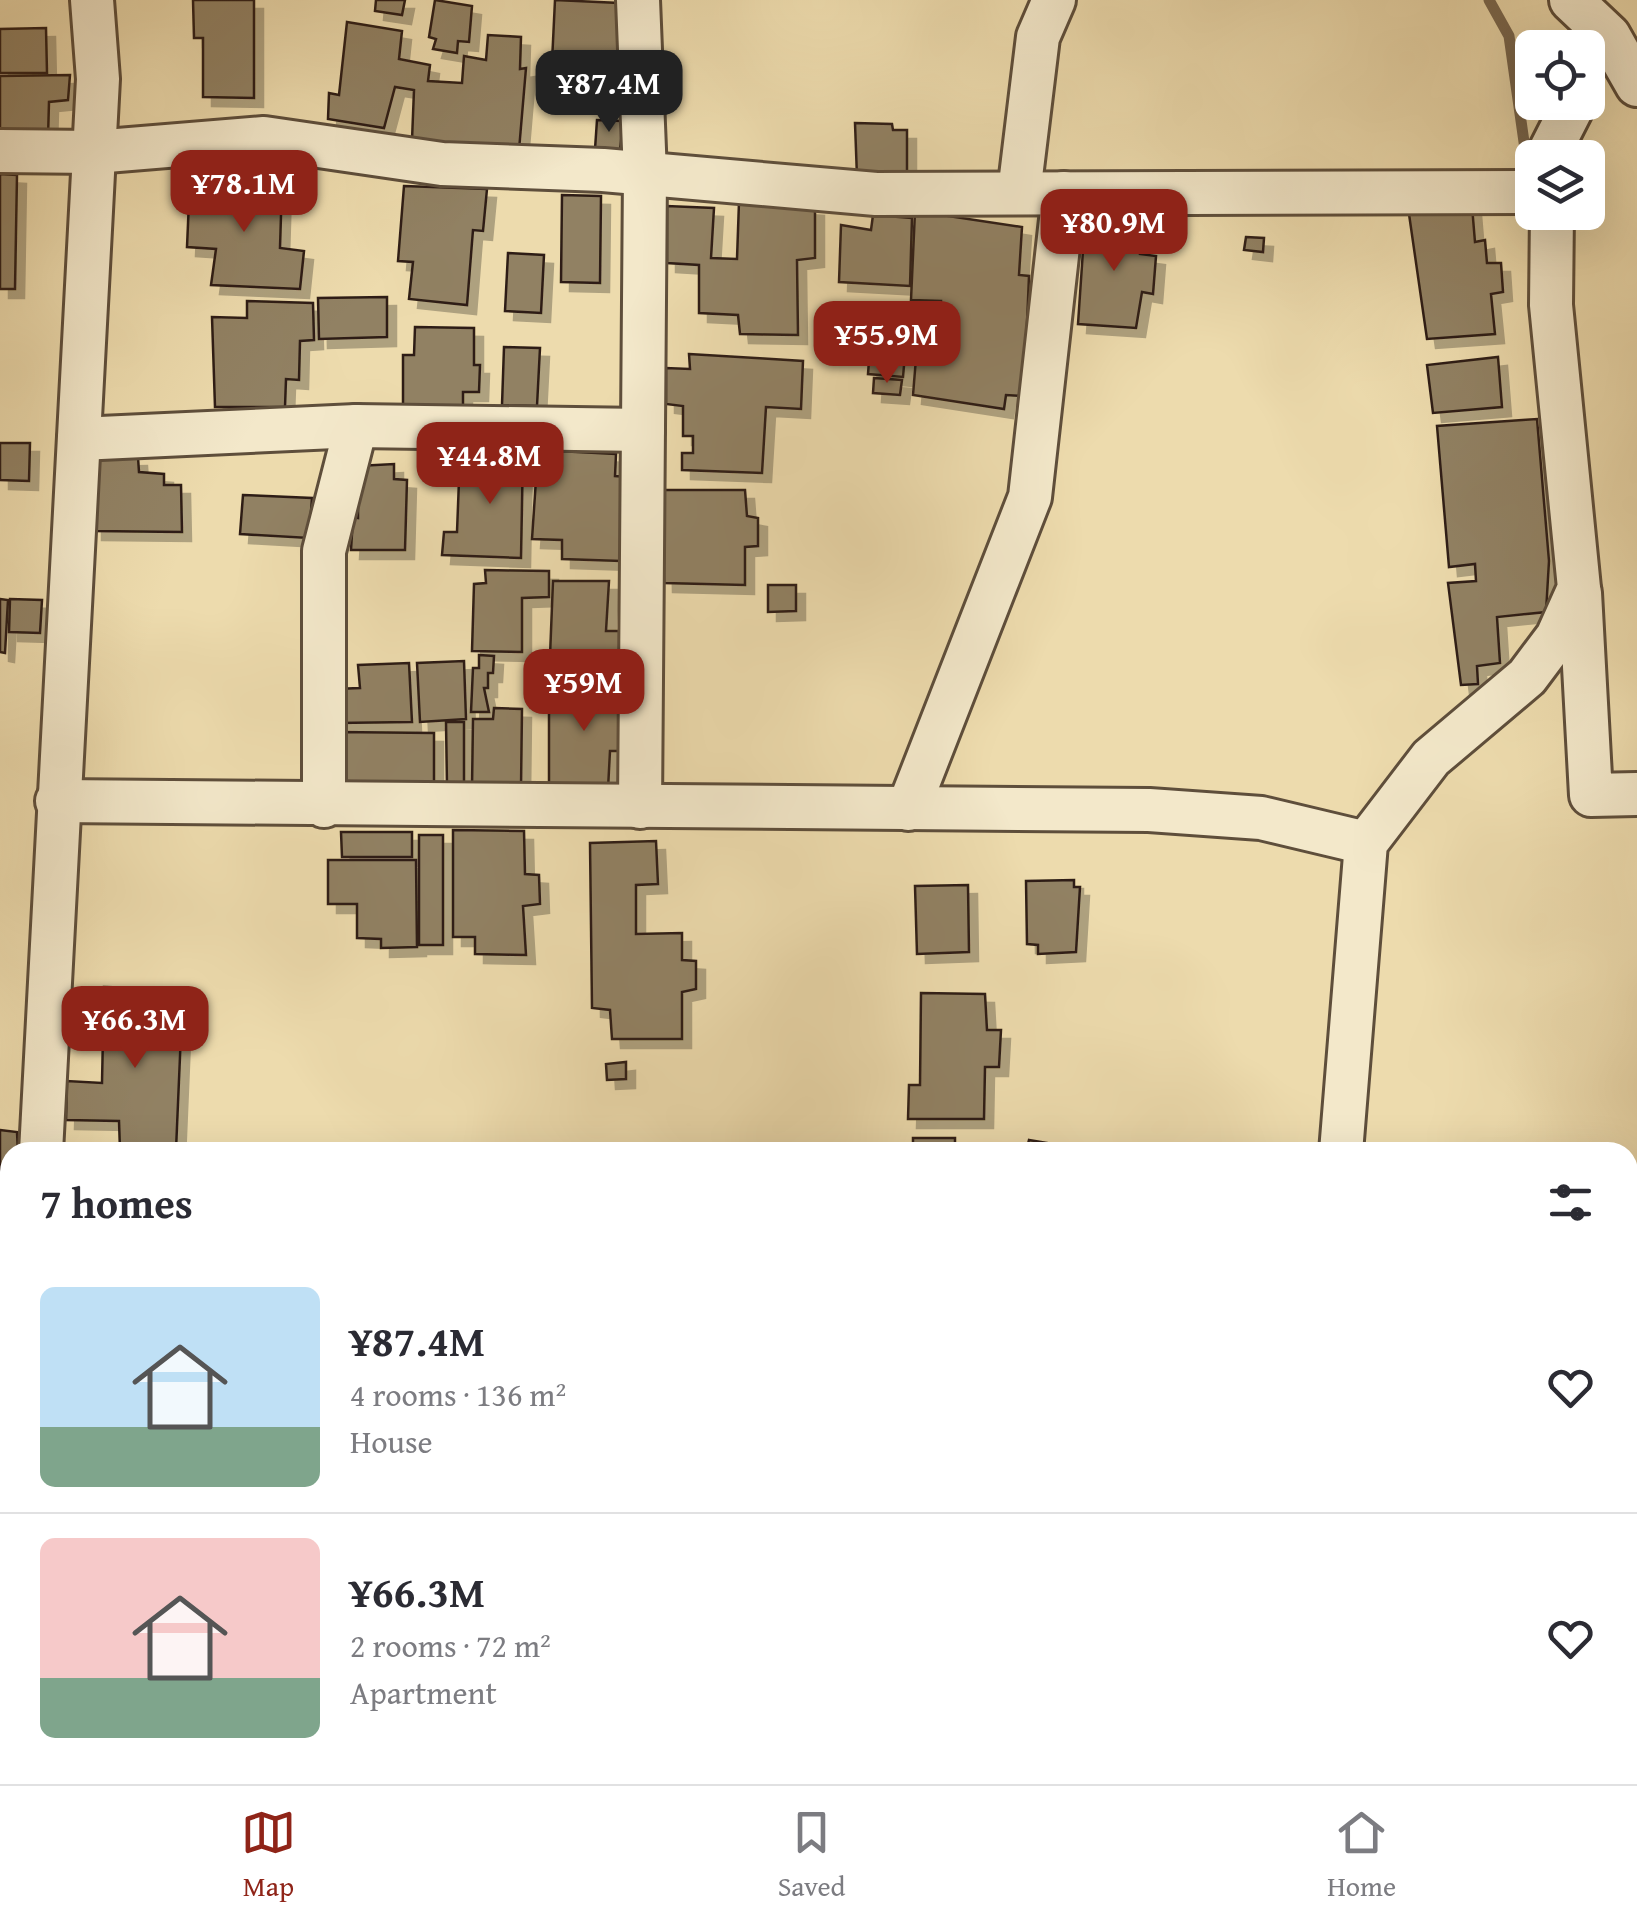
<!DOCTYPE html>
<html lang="en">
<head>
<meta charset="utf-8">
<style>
  body { margin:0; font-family:"Gentium Book Plus",serif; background:#f2f2f3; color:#2b2b33; height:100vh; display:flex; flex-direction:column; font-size:38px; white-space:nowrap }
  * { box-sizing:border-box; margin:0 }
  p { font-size:32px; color:#7c7c81 }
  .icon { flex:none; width:55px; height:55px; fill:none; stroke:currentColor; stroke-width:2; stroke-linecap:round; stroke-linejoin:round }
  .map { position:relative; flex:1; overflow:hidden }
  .sheet { position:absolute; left:0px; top:1142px; width:1638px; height:642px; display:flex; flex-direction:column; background:#fff; border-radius:30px 30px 0 0; box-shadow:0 10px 40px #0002 }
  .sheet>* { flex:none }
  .buttons { position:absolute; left:1515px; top:30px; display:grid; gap:20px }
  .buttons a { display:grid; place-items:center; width:90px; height:90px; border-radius:15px; background:#fff; box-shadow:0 10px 40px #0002; font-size:50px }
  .price { position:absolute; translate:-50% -85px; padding:0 22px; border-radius:20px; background:#8f2418; color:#fff; font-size:32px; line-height:65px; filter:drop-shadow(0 2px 5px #0008) }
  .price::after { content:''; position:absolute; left:50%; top:60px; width:30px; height:22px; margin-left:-15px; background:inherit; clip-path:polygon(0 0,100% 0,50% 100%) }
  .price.current { background:#222; color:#fff }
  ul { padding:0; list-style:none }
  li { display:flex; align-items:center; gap:30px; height:250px; padding:0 40px }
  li+li { border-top:2px solid #e1e1e2 }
  li span { display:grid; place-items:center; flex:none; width:280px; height:200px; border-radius:15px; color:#555 }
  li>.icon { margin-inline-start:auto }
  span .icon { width:120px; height:120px; fill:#fffc; stroke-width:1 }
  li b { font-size:42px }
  h2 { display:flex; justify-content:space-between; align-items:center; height:120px; padding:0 40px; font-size:42px }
  .tabs { display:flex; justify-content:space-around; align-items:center; height:140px; border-top:2px solid #e1e1e2; background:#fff; font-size:28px; color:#7c7c81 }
  .tabs a { display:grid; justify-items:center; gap:5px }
  .tabs .current { color:#8f2418 }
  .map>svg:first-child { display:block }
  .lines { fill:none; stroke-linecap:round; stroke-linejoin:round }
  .stream { stroke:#7a6951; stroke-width:11 }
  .building { fill:#918164; stroke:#2e1f15; stroke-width:2.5; filter:url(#shadow) }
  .street-casing { stroke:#5e4e3b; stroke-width:48 }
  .street { stroke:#f3e8ca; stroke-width:42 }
</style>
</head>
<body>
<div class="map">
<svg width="1637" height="1784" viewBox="0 0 1637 1784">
  <defs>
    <filter id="shadow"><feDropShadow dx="9" dy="9" stdDeviation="0" flood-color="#0004"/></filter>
  </defs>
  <rect width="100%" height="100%" fill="#eddbad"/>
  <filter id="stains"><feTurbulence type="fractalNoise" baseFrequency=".002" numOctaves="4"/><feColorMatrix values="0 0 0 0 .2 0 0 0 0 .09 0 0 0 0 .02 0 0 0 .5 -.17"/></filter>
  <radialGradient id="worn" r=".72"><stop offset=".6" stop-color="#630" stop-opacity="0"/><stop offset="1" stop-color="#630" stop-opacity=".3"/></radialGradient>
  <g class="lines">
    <path class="stream" d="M1489,0L1509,36L1525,149"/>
  </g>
  <g class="building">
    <path d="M193,0H254V98L203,97V38H194Z"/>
    <path d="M376,0H405L402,15L375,11Z"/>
    <path d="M435,0L472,6L469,42L458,41L457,53L433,49L436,39L429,37Z"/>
    <path d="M555,0L619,3L617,86L589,87L590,64L552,62Z"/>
    <path d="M347,22L402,31L399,59L430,65L428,81L462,83L464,56L486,60L488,35L521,37L520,69L526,68L519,150L412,140L414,90L395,87L384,128L328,119L329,93L339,95Z"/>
    <path d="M46,28L47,73H0V29Z"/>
    <path d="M70,75L68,100L49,102L48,138H0V76Z"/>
    <path d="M597,120L623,121L620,151L595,149Z"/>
    <path d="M855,123L892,124L893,130H907V177H857Z"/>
    <path d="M0,174L17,175L15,289H0Z"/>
    <path d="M199,180L282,183L280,248L304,251L300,289L211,285L216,249L187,247L189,201L198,202Z"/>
    <path d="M404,186L487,189L483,231L473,230L467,305L409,299L413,262L398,261Z"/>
    <path d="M562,195L601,196L600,283L561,282Z"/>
    <path d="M739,202L815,207V258L797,260L798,335L740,334L738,315L699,313V265L667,263V206L714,208L711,258L737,259Z"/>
    <path d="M1472,206L1475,242L1485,240L1487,263H1501L1503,292L1491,294L1495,334L1427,339L1409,214Z"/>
    <path d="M915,211L1022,227L1019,275L1029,276L1024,396L1006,395L1004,409L913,395L919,322L940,323L941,301L911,300Z"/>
    <path d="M873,215L912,218L910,286L839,282L841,225L871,230Z"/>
    <path d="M1085,221L1142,223L1140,254L1156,256L1153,294L1142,292L1136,328L1078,324Z"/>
    <path d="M1246,237L1264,238L1263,252L1244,250Z"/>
    <path d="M508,253L544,255L541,313L505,311Z"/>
    <path d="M387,297V337L319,339L318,298Z"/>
    <path d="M247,301L313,303L314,340L300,341L299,380L286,379L285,407H215L212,317L247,318Z"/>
    <path d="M873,305L909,308L903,377L868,374Z"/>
    <path d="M415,327L474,328V365H480L479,392H463V408L403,406V355H414Z"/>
    <path d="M504,347L540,348L537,406L502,405Z"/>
    <path d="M689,354L803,361L801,409L766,407L762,473L682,470V453H693V436H683V406L666,404V368L690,369Z"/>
    <path d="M1498,357L1502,407L1433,413L1427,365Z"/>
    <path d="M874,378L902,380L900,395L873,393Z"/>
    <path d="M1537,419L1549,561L1546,612L1497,617L1500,663L1477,666L1478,684L1461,685L1448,583L1476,581L1475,564L1449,567L1437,426Z"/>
    <path d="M0,443H30L29,481L0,480Z"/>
    <path d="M472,448L523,451L521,558L442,555L444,532H457L459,480H471Z"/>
    <path d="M538,450L616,454L615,476L629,477L621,561L562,559V540L532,539Z"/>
    <path d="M138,457L139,472L164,474V485H181L182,532L93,531V458Z"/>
    <path d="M394,464V479L407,480L405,550H351L353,517L358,518V466Z"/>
    <path d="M662,490H745L747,516L758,518V546L745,547V585L664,583Z"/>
    <path d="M243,495L312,498L309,538L240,534Z"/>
    <path d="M485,570L549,571V597L522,598V652L472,651L474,584L486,583Z"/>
    <path d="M553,581H609L606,631H621L620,682L549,681Z"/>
    <path d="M768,585H796V611L768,612Z"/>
    <path d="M0,599L8,600L5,653L0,652Z"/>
    <path d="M10,599L42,600L40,633L9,632Z"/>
    <path d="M479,655L494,656L493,673H488V688H484L489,712H471L473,668H479Z"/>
    <path d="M464,661L466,719L420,722L417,663Z"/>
    <path d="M409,663L412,722L336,723L335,689L360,688L358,665Z"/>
    <path d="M549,684L619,685V720L629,721L628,751H610L608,789L549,787Z"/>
    <path d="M494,708L522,709L521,788H472L473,719H493Z"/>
    <path d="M446,722H464V787L447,786Z"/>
    <path d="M336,732L434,733V785L336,784Z"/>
    <path d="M453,830L524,831L525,874L539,875L540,904L523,906L526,955L475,954V937H453Z"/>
    <path d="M341,832H412V857H342Z"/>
    <rect x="419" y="835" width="24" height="110"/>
    <path d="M656,841L658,884L636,885V934L682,933V960L696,961V989L682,992V1039H612L610,1010L592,1008L590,843Z"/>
    <path d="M328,860H416L417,947L381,948V939L357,938V904H328Z"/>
    <path d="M1074,880V887H1080L1076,952L1038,954V945L1027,944L1026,881Z"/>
    <path d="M968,885L969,952L917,954L915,886Z"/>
    <path d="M104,987L170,989V1032L181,1033L176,1150H120L119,1121L66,1120L67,1081L102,1083Z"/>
    <path d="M921,993L985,994L987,1030H1001L999,1067H985L984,1119H908L909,1085H920Z"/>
    <path d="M626,1062V1079L607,1080L606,1064Z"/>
    <path d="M0,1130L17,1132L18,1152H10V1181H0Z"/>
    <rect x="913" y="1138" width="42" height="14"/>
    <path d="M1029,1140L1077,1148L1076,1152H1026Z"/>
  </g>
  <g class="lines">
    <g class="street-casing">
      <g id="street">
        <path d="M638,0L645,174L640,807"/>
        <path d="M1571,0L1609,36L1637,85"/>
        <path d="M0,151L94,152L264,138L442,164L603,170L876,194L1532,192"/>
        <path d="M1551,158V149L1575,102"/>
        <path d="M1019,193L1038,37L1054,0"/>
        <path d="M79,439L356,426L643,430"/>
        <path d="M1580,593L1591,795L1637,794"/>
        <path d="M57,801L1149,810L1261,818L1366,843"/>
        <path d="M324,806V551L356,426"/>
        <path d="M908,809L1030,497L1064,193"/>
        <path d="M41,1152L98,79L92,0"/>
        <path d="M1341,1152L1366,843L1431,758L1527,677L1557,637L1579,588L1551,305L1552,212"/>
        <path d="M1628,1394H1637"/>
        <path d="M0,1404L10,1405"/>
        <path d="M46,1775V1784"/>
        <path d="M1310,1775L1311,1784"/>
      </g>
    </g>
    <use href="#street" class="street"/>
  </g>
  <rect width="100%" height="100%" filter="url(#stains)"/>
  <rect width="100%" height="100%" fill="url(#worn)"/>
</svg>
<div class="buttons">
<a><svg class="icon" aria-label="locate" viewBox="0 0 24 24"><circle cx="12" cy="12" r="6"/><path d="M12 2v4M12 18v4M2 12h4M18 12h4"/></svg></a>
<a><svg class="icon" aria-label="layers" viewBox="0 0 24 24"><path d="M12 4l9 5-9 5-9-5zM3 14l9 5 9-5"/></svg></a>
</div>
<b class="price current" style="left:609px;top:135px">¥87.4M</b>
<b class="price" style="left:244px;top:235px">¥78.1M</b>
<b class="price" style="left:1114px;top:274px">¥80.9M</b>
<b class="price" style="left:887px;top:386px">¥55.9M</b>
<b class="price" style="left:490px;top:507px">¥44.8M</b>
<b class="price" style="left:584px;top:734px">¥59M</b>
<b class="price" style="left:135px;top:1071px">¥66.3M</b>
<section class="sheet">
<h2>7 homes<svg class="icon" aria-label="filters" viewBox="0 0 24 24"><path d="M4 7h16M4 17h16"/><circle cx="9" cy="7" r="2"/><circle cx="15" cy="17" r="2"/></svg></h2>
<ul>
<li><span style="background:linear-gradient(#bfe0f5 70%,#7fa58c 0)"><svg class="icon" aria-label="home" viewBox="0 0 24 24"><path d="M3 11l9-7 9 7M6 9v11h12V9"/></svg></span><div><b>¥87.4M</b><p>4 rooms · 136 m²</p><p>House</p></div><svg class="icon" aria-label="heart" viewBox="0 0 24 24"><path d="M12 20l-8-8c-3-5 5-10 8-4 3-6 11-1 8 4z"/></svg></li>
<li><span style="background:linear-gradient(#f6c9c9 70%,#7fa58c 0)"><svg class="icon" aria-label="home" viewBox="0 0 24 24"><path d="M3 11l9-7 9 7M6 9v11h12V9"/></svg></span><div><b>¥66.3M</b><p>2 rooms · 72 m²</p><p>Apartment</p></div><svg class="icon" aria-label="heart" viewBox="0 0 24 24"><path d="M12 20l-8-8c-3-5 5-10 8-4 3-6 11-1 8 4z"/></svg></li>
</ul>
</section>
</div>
<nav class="tabs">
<a class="current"><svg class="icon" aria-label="map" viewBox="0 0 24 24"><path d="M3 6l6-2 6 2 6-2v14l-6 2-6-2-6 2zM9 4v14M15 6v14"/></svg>Map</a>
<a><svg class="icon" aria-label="saved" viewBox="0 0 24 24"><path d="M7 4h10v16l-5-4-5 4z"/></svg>Saved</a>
<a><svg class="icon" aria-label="home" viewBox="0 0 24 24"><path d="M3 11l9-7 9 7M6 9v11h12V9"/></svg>Home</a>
</nav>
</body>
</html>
